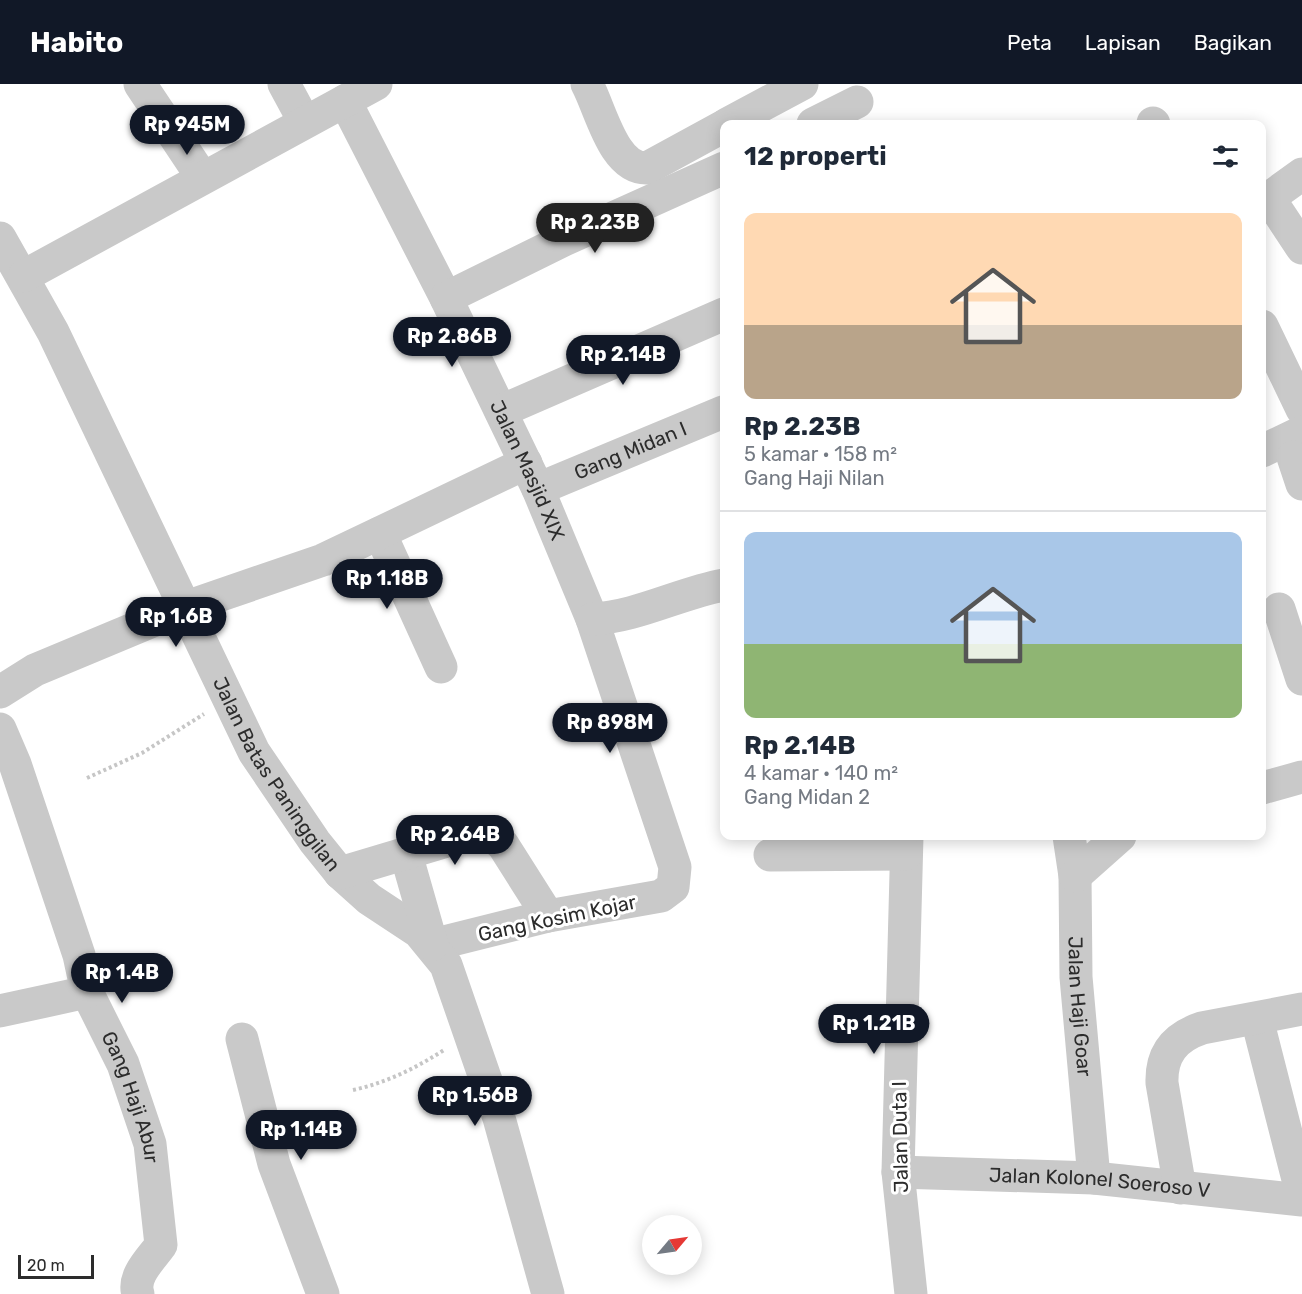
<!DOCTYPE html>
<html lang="id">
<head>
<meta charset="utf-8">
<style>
  body { margin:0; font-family:Rubik,sans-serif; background:#f2f2f3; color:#1f2937; height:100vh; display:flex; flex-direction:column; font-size:22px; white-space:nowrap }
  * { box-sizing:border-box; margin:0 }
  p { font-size:20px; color:#747a83 }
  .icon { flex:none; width:33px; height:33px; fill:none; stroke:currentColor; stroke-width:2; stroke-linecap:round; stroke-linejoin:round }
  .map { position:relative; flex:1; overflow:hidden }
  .drawer { position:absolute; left:720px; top:36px; width:546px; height:720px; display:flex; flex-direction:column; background:#fff; border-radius:12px; box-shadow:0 3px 15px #0003 }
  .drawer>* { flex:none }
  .needle { width:39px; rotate:61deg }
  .tools { position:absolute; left:642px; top:1131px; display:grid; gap:12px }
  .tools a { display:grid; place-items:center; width:60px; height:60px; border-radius:50%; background:#fff; box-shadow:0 3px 15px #0003; font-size:30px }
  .scale { position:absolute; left:18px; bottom:15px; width:76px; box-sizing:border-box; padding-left:6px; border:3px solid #2c2c2c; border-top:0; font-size:16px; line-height:21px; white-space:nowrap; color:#2c2c2c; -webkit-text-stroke:4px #fff; paint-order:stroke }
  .price { position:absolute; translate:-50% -51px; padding:0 14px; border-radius:21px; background:#111827; color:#fff; font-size:20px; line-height:39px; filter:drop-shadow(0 2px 3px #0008) }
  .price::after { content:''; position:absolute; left:50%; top:36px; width:18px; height:14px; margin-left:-9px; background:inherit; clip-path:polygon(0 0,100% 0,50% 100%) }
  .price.selected { background:#222; color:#fff }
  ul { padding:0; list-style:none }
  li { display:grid; align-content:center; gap:12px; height:318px; padding:0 24px }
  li+li { border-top:2px solid #e0e1e3 }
  li span { display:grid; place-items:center; height:186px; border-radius:12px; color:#555 }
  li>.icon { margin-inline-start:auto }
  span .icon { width:108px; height:108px; fill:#fffc; stroke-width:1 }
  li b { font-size:26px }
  h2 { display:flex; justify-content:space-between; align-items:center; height:72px; padding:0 24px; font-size:26px }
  header { display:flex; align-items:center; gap:36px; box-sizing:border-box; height:84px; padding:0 30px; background:#111827; color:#fff }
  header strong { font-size:28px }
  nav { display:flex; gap:33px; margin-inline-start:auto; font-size:21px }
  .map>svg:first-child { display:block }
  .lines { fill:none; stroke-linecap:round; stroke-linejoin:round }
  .path { stroke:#c6c6c6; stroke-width:4; stroke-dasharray:3 3; stroke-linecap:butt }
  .minor { stroke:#c9c9c9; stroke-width:33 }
  .labels { text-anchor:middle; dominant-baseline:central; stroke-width:6; stroke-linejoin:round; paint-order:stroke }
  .street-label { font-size:20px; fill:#2c2c2c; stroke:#fff }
</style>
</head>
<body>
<header>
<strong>Habito</strong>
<nav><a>Peta</a><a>Lapisan</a><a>Bagikan</a></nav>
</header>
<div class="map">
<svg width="1302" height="1210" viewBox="0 0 1302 1210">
  <rect width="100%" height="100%" fill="#fff"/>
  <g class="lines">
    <g class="path">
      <path d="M87,694L142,669L204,630"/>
      <path d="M353,1006C386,999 416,984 444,966"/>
    </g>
    <g class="minor">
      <path d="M140,0L202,93"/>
      <path d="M284,0L304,37"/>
      <path d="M587,0C601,26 613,85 647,84L724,42"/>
      <path id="s1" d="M345,17L446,214L538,405L592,535L675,783L673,803L661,812L548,832L432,861"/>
      <path d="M1153,39L1154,40"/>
      <path d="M727,40L802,0"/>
      <path d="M813,40L857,18"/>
      <path d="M1302,90L1269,114L1302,164"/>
      <path id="s2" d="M0,154L53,248L254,668L315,758L340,789L369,815L419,848L446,881L499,1034L548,1210"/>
      <path d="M24,192L376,0"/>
      <path d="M446,214L564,156L724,84"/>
      <path d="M1262,242L1302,325"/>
      <path d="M501,327L724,230"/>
      <path d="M1262,367L1302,348"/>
      <path d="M1293,373L1302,400"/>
      <path id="s3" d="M538,405L723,328"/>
      <path d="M380,449L441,583"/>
      <path d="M1279,525L1302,595"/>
      <path d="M592,535C637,533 680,509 724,501"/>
      <path d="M0,608L35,586L186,523L323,476L526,379"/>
      <path id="s4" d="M0,645L15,680L79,871L87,908L123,980L150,1060L161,1161C151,1175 132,1192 138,1210"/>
      <path d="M1262,704L1302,693"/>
      <path d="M907,752L898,1088L911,1210"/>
      <path id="s5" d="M1069,752L1075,792L1076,893L1094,1094"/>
      <path d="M406,770L432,861"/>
      <path d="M770,771L906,770"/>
      <path d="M340,789L477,748H488L503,761L548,832"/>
      <path d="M1075,792L1120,752"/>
      <path d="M0,927L87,908"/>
      <path d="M1257,935L1302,1111"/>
      <path d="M242,955L274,1080L323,1210"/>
      <path id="s6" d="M898,1088L1094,1094L1302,1116"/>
      <path d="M1180,1104L1162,999C1161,970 1175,953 1202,944L1302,925"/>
    </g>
  </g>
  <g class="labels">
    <g class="street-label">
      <text stroke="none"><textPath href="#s3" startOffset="100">Gang Midan I</textPath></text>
      <text stroke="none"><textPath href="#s1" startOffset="412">Jalan Masjid XIX</textPath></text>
      <text stroke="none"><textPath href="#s2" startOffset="604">Jalan Batas Paninggilan</textPath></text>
      <text transform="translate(557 834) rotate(-12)">Gang Kosim Kojar</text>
      <text stroke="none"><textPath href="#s5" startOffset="171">Jalan Haji Goar</textPath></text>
      <text stroke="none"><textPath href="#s4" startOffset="392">Gang Haji Abur</textPath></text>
      <text transform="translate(900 1053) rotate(-91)">Jalan Duta I</text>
      <text stroke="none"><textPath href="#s6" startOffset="202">Jalan Kolonel Soeroso V</textPath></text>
    </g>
  </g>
</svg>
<div class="tools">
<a><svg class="needle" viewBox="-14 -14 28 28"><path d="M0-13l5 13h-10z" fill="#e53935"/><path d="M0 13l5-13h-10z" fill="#747a83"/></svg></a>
</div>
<div class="scale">20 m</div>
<b class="price" style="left:187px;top:72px">Rp 945M</b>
<b class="price selected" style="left:595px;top:170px">Rp 2.23B</b>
<b class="price" style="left:452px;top:284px">Rp 2.86B</b>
<b class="price" style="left:623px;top:302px">Rp 2.14B</b>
<b class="price" style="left:387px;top:526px">Rp 1.18B</b>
<b class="price" style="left:176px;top:564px">Rp 1.6B</b>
<b class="price" style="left:610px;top:670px">Rp 898M</b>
<b class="price" style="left:455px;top:782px">Rp 2.64B</b>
<b class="price" style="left:122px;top:920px">Rp 1.4B</b>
<b class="price" style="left:874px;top:971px">Rp 1.21B</b>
<b class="price" style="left:475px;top:1043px">Rp 1.56B</b>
<b class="price" style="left:301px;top:1077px">Rp 1.14B</b>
<section class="drawer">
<h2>12 properti<svg class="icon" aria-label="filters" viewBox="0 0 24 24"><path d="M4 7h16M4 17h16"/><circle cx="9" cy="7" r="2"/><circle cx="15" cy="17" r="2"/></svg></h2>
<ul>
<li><span style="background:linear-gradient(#ffd9b3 60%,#b9a48a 0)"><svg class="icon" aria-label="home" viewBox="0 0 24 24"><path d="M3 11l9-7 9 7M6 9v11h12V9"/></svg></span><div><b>Rp 2.23B</b><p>5 kamar · 158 m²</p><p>Gang Haji Nilan</p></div></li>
<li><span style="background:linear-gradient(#a9c7e8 60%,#8fb573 0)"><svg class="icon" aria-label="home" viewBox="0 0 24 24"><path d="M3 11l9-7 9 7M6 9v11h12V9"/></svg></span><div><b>Rp 2.14B</b><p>4 kamar · 140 m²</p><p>Gang Midan 2</p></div></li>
</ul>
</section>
</div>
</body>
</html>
